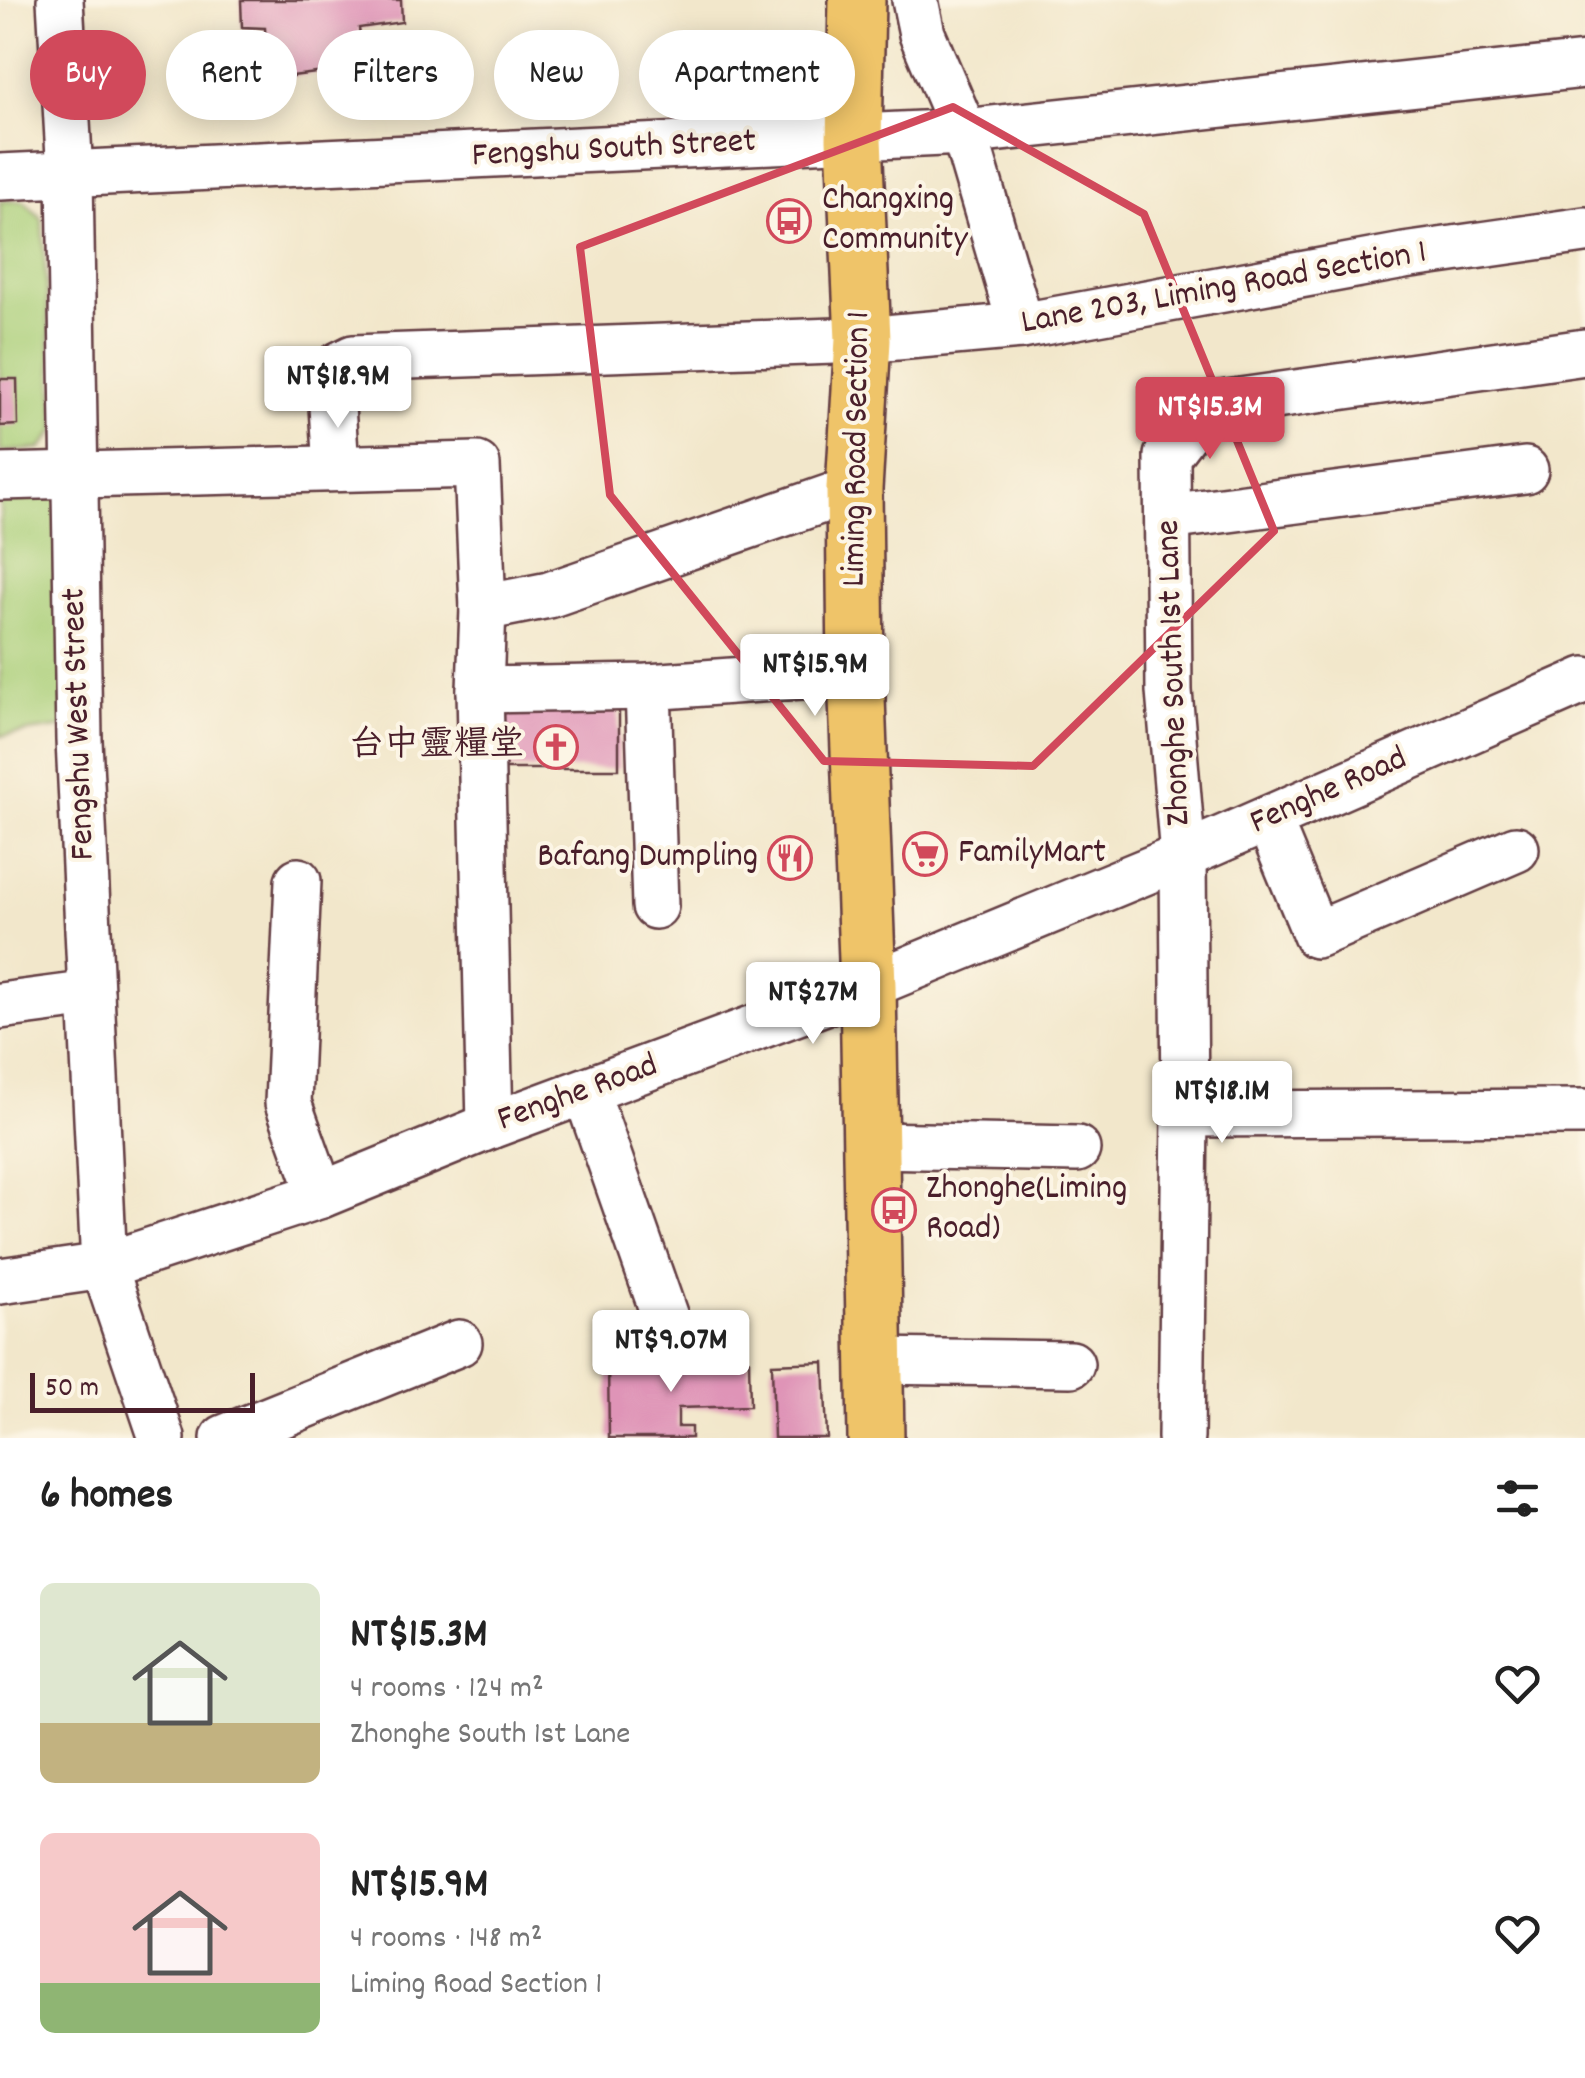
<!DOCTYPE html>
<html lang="en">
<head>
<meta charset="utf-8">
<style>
  body { margin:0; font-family:Dekko,"LXGW WenKai TC",sans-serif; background:#f2f2f2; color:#222; height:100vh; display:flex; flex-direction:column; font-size:38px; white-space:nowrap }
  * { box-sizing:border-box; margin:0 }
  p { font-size:32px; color:#767676 }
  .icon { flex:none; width:55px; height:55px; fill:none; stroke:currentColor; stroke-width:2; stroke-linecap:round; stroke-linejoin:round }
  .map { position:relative; height:1438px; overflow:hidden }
  .sheet { display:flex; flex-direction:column; background:#fff; flex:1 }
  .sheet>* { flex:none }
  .hud { position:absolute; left:30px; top:30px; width:1000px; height:90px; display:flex; gap:20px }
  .scale { position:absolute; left:30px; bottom:25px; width:225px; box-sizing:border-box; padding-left:10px; border:5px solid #4a1f2b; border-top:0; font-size:28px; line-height:35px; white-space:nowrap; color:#4a1f2b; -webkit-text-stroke:8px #fcf5e5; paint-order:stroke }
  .price { position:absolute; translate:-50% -85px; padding:0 22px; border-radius:10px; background:#fff; color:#222; font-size:32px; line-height:65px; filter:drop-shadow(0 2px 5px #0008) }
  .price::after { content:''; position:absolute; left:50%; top:60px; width:30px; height:22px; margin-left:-15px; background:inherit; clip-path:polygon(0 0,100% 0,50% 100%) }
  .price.active { background:#d1495b; color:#fff }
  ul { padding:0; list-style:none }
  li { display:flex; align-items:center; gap:30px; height:250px; padding:0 40px }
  li span { display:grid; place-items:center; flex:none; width:280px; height:200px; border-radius:15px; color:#555 }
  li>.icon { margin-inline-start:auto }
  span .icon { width:120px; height:120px; fill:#fffc; stroke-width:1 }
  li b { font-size:42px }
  h2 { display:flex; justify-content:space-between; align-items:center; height:120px; padding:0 40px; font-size:42px }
  .pill { padding:0 35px; border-radius:45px; background:#fff; box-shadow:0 5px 25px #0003; font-size:35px; line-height:90px }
  .pill.active { background:#d1495b; color:#fff }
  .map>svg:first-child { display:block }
  .green { fill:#aacf79; stroke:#7a7752; stroke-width:2.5 }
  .building { fill:#df94b7 }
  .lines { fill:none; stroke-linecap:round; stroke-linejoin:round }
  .minor-casing { stroke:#633d43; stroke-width:50 }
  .major-casing { stroke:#633d43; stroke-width:60 }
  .minor { stroke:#fff; stroke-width:45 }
  .major { stroke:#efc469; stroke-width:55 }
  .marked { fill:none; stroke:#d1495b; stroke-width:8; stroke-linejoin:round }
  .labels { text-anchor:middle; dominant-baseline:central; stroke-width:8; stroke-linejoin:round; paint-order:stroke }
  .street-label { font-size:35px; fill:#4a1f2b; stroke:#fcf5e5 }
  .poi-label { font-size:35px; fill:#4a1f2b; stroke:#fcf5e5; text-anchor:start }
</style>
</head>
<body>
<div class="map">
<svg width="1585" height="1438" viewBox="0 0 1585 1438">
  <rect width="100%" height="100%" fill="#fcf5e5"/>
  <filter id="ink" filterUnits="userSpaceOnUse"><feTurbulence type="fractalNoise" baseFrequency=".01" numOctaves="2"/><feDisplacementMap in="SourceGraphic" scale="20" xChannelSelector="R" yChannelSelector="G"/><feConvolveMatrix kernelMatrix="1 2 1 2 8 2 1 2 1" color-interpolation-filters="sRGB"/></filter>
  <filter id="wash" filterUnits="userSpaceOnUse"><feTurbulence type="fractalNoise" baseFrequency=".0048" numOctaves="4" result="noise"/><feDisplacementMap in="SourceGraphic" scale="40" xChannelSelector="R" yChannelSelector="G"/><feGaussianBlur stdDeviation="2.25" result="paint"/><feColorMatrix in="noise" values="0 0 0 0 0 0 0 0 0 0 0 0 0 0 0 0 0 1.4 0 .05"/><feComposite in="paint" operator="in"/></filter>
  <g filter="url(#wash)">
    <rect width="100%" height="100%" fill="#f2e7cb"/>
    <g class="green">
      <path d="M0,201H24L42,219L56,430L40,449L0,452Z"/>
      <path d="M0,494L61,496L66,727L0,736Z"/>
    </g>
    <g id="blocks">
      <g class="building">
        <path d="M241,0H401L402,22L359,28L364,67L268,79L265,28L242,27Z"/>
        <path d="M0,379H17L18,425L0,426Z"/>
        <path d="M619,703V769H493V704Z"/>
        <path d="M749,1360L750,1406L678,1408V1427H691V1438H609L608,1364Z"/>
        <path d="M824,1362L827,1438H774L772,1364Z"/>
      </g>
    </g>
  </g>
  <g filter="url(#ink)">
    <use href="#blocks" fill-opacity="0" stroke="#633d43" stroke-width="2.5"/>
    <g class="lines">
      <g class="minor-casing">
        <g id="minor">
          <path d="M60,0L70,174L79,740L104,1266L162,1438"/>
          <path d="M915,0L922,34L964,132L1021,326"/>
          <path d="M0,177L964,132L1585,65"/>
          <path d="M336,468L330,376L339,365L353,358L863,340L1021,326L1404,256L1585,230"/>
          <path d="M0,477L477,465L483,608L480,690L490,1126"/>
          <path d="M1168,517L1525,470"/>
          <path d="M483,608L549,595L854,489"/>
          <path d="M648,687L655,906"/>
          <path d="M480,690L648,687L856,672"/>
          <path d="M1268,819L1316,935L1516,849"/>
          <path d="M298,881L288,1103L321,1195"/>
          <path d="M0,1006L91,994"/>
          <path d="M586,1092L667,1323"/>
          <path d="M1185,1114L1585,1112"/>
          <path d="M871,1145L1077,1149"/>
          <path d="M0,1281L104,1266L321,1195L490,1126L868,986L1183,856L1585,680"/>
          <path d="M875,1361L1071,1364"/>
          <path d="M224,1438L459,1343"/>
          <path d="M1181,1438L1185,1114L1183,856L1169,691L1167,456L1205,406L1585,352"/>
        </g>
      </g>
      <g class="major-casing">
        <path id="major" d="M857,0L854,139L863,340L854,489L856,672L868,986L876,1438"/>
      </g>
      <use href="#minor" class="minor"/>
      <use href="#major" class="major"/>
    </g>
  </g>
  <path class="marked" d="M953,107L1144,214L1274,531L1033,766L824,761L610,495L580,247Z"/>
  <defs>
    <g id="bus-ring" transform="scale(2.25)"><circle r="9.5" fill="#fcf5e5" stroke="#d1495b" stroke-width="1.5"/><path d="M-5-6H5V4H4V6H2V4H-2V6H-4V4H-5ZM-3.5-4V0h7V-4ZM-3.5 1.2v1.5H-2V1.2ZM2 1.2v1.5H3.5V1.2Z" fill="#d1495b"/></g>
    <g id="church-ring" transform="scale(2.25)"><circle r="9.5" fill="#fcf5e5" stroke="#d1495b" stroke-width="1.5"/><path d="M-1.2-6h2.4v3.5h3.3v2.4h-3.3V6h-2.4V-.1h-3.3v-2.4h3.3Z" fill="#d1495b"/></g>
    <g id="supermarket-ring" transform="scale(2.25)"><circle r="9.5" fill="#fcf5e5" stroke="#d1495b" stroke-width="1.5"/><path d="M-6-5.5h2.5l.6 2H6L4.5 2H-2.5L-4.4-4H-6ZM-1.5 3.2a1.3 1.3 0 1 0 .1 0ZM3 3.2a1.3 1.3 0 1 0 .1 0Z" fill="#d1495b"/></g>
    <g id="restaurant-ring" transform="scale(2.25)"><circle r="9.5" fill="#fcf5e5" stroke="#d1495b" stroke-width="1.5"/><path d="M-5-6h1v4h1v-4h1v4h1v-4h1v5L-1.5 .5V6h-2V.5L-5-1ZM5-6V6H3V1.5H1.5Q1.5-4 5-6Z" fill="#d1495b"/></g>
  </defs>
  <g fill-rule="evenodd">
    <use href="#bus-ring" x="789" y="221"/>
    <use href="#church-ring" x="556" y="747"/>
    <use href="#supermarket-ring" x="925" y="854"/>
    <use href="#restaurant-ring" x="790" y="858"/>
    <use href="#bus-ring" x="894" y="1210"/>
  </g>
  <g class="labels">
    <g class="street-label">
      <text transform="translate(614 150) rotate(-3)">Fengshu South Street</text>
      <text transform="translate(1224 289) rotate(-10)">Lane 203, Liming Road Section 1</text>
      <text transform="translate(858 449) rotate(-89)">Liming Road Section 1</text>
      <text transform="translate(1175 673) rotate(-92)">Zhonghe South 1st Lane</text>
      <text transform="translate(80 724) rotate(-92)">Fengshu West Street</text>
      <text transform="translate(1329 792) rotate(-24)">Fenghe Road</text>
      <text transform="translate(578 1094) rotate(-20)">Fenghe Road</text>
    </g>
    <g class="poi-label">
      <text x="822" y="201">Changxing<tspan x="822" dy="40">Community</tspan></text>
      <text x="524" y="747" text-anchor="end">台中靈糧堂</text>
      <text x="958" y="854">FamilyMart</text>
      <text x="758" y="858" text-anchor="end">Bafang Dumpling</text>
      <text x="926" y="1190">Zhonghe(Liming<tspan x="926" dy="40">Road)</tspan></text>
    </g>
  </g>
</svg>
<div class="scale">50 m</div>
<b class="price" style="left:338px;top:431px">NT$18.9M</b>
<b class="price active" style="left:1210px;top:462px">NT$15.3M</b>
<b class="price" style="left:815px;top:719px">NT$15.9M</b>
<b class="price" style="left:813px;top:1047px">NT$27M</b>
<b class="price" style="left:1222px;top:1146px">NT$18.1M</b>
<b class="price" style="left:671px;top:1395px">NT$9.07M</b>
<div class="hud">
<a class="pill active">Buy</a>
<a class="pill">Rent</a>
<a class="pill">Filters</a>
<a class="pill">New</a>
<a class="pill">Apartment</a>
</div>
</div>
<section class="sheet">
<h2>6 homes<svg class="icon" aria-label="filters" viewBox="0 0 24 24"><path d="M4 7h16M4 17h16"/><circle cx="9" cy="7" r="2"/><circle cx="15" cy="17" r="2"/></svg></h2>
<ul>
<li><span style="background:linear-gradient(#dfe7d0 70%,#c2b280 0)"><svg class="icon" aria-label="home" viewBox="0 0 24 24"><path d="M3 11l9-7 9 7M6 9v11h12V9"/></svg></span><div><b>NT$15.3M</b><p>4 rooms · 124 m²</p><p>Zhonghe South 1st Lane</p></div><svg class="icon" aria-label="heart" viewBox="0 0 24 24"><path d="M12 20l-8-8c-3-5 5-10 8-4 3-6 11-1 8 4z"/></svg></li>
<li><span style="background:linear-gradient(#f6c9c9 75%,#8fb573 0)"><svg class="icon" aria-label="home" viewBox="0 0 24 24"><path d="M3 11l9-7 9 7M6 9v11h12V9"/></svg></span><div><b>NT$15.9M</b><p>4 rooms · 148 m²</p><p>Liming Road Section 1</p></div><svg class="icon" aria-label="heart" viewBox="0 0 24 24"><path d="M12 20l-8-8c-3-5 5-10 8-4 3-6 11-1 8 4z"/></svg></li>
</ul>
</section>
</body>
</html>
